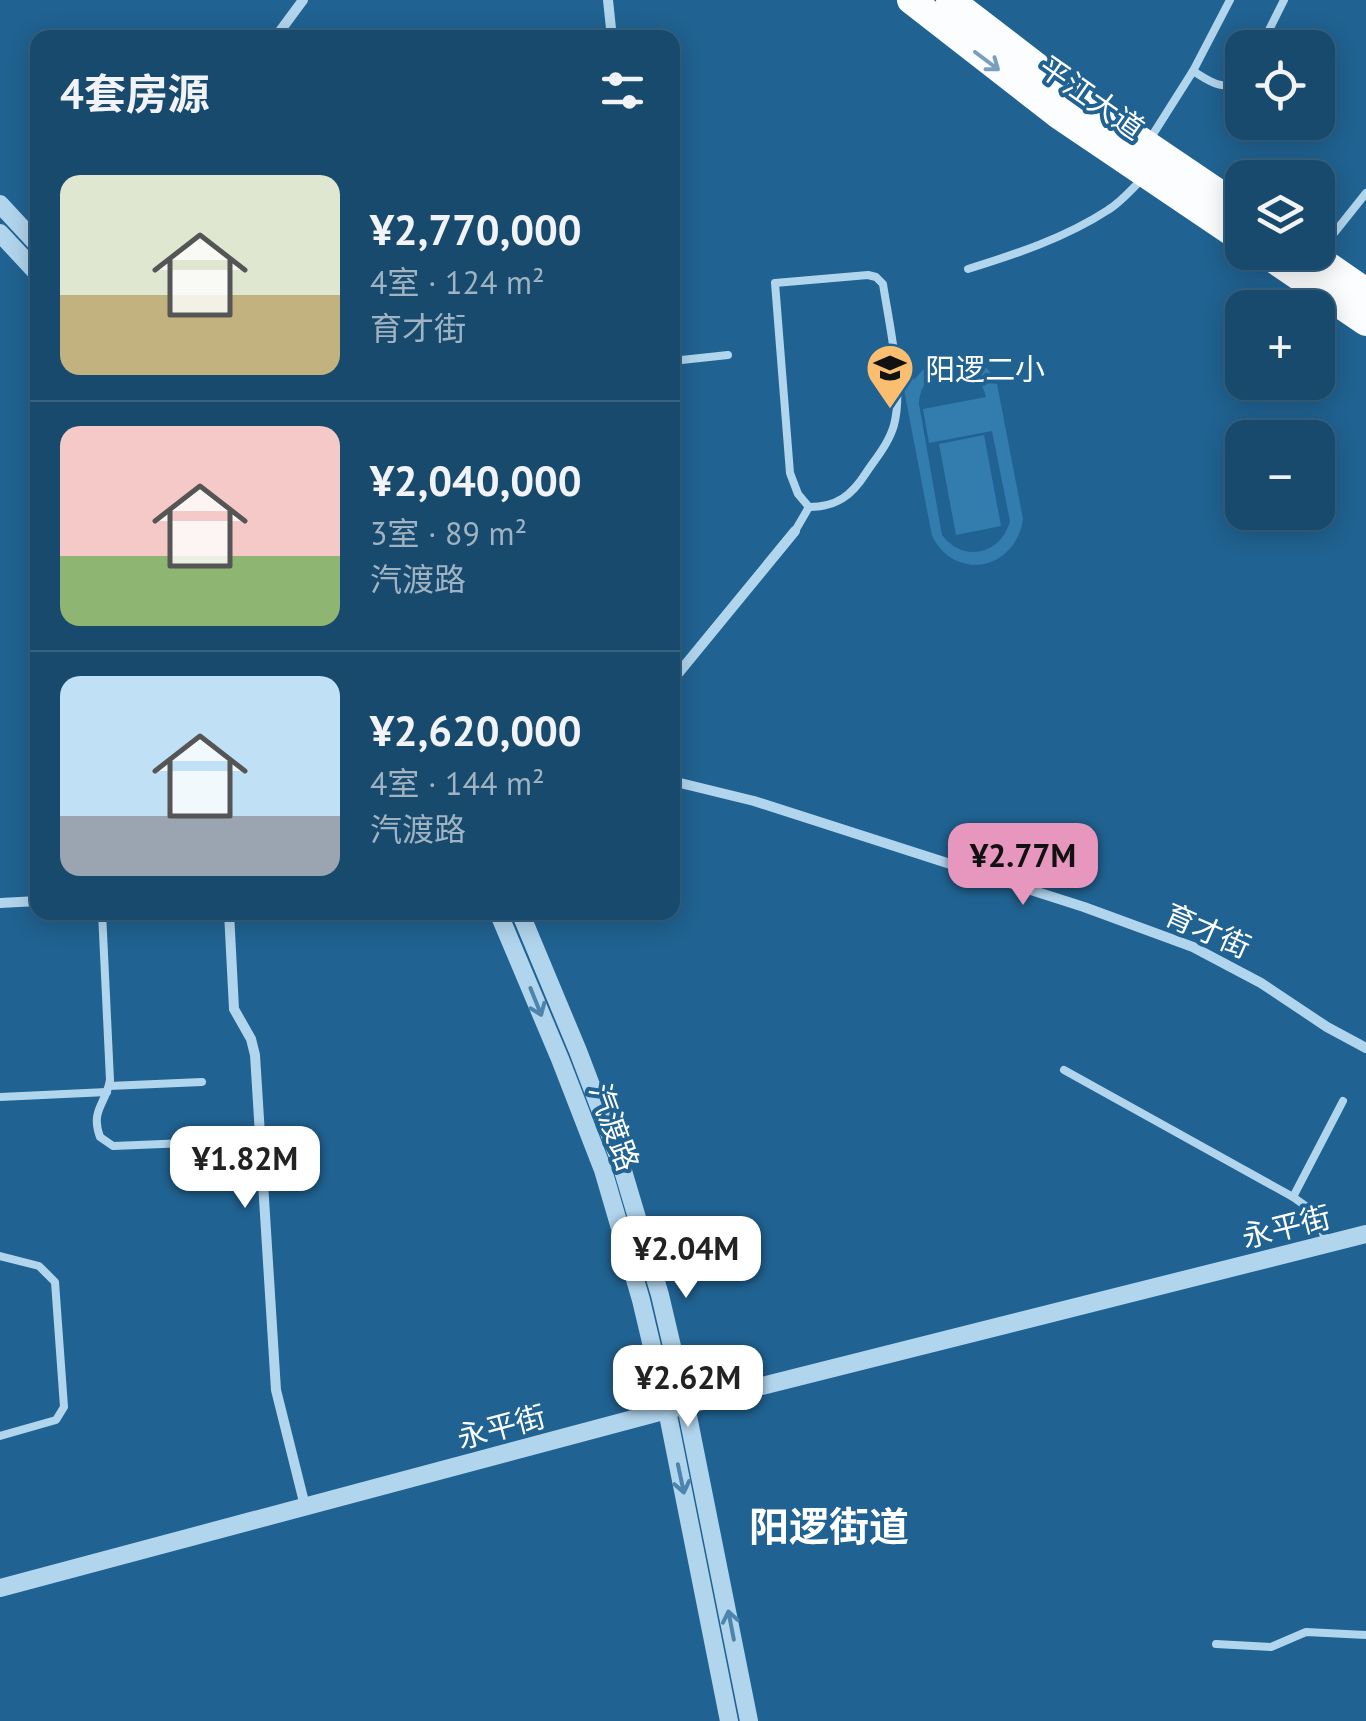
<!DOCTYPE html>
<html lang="zh">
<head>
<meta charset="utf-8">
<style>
  body { margin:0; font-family:"PT Sans","Noto Sans SC",sans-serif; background:#215172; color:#f1f3f6; height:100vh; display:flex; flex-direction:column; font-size:38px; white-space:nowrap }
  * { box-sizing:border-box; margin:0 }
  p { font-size:32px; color:#9fb3c2 }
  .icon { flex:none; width:55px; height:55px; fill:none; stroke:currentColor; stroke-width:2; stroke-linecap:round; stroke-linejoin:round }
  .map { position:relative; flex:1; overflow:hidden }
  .drawer { position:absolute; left:30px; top:30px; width:650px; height:890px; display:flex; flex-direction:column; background:#184a6d; border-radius:20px; box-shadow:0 5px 25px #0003,0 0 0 2px #366280 }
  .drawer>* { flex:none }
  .controls { position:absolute; left:1225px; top:30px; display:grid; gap:20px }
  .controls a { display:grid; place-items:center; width:110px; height:110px; border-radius:20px; background:#184a6d; box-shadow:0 5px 25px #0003,0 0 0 2px #366280; font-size:50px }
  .price { position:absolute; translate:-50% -85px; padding:0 22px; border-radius:20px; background:#fff; color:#222; font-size:32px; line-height:65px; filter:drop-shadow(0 2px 5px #0008) }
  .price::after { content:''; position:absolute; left:50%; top:60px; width:30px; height:22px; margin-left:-15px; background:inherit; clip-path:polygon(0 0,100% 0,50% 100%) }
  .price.on { background:#e797bd; color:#111 }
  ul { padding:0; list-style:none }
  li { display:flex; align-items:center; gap:30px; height:250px; padding:0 30px }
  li+li { border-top:2px solid #366280 }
  li span { display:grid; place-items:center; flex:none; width:280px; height:200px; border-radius:20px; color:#555 }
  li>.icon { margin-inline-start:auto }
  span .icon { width:120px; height:120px; fill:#fffc; stroke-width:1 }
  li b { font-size:42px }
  h2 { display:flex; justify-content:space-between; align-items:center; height:120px; padding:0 30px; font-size:42px }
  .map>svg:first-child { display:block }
  .green { fill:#337dae; fill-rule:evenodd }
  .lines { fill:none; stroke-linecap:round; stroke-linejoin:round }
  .service { stroke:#b1d5ed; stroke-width:8 }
  .minor { stroke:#b1d5ed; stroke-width:10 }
  .tertiary { stroke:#b1d5ed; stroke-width:18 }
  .trunk { stroke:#fbfdff; stroke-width:28 }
  .oneway { stroke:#78a0bd }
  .oneway2 { stroke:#4c84ad }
  .labels { text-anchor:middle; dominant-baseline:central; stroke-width:8; stroke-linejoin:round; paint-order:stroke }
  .street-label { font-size:30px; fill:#fff; stroke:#206291 }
  .poi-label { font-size:30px; fill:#fff; stroke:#206291; text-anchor:start }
  .district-label { font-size:40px; font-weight:bold; fill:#fff; stroke:#206291 }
</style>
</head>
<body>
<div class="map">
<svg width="1366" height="1721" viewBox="0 0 1366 1721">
  <rect width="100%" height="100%" fill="#206291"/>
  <g class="green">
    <path d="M954,355C974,356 989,365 997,384L1023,519C1016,569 956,583 932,536L901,374L912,372L914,380L930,362ZM952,368C970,370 982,379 986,397L923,409L929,443L992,431L1010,521C1001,555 963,563 942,535L919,404C920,383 932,372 952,368Z"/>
    <path d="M984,435L1001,526L956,535L939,444Z"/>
  </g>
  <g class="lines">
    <g class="service">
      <path d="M1260,48L1284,0"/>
      <path d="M1193,71C1211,82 1223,92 1242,80"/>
      <path d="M1150,139L1193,71L1230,0"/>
      <path d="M1319,252L1366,193"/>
      <path d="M968,269C1016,254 1065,238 1108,210C1121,202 1132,189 1143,178"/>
      <path d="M868,275L876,277L883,284C889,323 904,388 894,425C889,443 876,458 866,473C852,495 837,507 809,507L798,494L790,473L775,283Z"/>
      <path d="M672,361L728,355"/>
      <path d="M795,531L809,507"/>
      <path d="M102,912L110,1080C106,1104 90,1110 100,1137L113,1146L212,1142"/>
      <path d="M1064,1070L1293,1197L1314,1212L1327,1243"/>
      <path d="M109,1086L202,1082"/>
      <path d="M0,1097L107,1092"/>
      <path d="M1293,1197L1343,1101"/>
      <path d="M0,1256L39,1266L55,1282L64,1407L56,1420L0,1436"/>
      <path d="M1216,1644L1271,1647L1306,1632L1366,1635"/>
    </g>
    <g class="minor">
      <path d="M608,0L612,38"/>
      <path d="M275,38L303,0"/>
      <path d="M672,681L795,531"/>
      <path d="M672,781L754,801L1084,907L1193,947L1261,983L1327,1027L1366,1048"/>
      <path d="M0,903L38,901"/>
      <path d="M229,912L234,1009L251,1039L255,1055L276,1390L305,1506"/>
    </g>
    <g class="tertiary">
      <path d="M0,204L38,245"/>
      <path d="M0,233L38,274"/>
      <path d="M498,912L560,1059L603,1170L641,1300L667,1410L729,1721"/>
      <path d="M520,912L578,1051L621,1164L660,1295L686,1406L749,1721"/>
      <path d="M0,1588L667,1410L1366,1234"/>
    </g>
    <g class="trunk">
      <path d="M911,0L1060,116L1242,239"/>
      <path d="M950,0L1075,96L1242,209"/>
      <path d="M1263,252L1366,322"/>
      <path d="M1308,252L1366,292"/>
    </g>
  </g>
  <defs><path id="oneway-shaft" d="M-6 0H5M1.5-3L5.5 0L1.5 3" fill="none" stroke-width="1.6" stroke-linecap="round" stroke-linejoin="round" transform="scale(2.5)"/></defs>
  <use class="oneway" href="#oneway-shaft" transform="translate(987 61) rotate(37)"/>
  <g class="oneway2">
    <use href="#oneway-shaft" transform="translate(536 1002) rotate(68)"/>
    <use href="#oneway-shaft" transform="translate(681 1479) rotate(78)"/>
    <use href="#oneway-shaft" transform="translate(731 1625) rotate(-101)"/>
  </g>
  <defs>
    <g id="school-pin" transform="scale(2.5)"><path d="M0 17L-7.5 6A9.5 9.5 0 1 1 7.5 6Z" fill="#fabe71" stroke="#206291"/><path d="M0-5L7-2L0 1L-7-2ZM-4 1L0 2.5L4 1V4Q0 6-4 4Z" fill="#111"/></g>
  </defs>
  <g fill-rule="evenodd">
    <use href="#school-pin" x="890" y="368"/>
  </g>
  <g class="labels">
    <g class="street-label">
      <text transform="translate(1092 97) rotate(35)">平江大道</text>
      <text transform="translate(1208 930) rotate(24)">育才街</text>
      <text transform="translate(615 1127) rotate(70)">汽渡路</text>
      <text transform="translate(1286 1226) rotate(-14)">永平街</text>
      <text transform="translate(501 1426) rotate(-15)">永平街</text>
    </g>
    <g class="poi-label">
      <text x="925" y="368">阳逻二小</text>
    </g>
    <g class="district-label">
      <text x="829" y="1526">阳逻街道</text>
    </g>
  </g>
</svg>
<div class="controls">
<a><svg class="icon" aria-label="locate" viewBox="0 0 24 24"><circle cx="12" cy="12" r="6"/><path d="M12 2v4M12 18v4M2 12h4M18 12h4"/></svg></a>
<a><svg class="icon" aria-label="layers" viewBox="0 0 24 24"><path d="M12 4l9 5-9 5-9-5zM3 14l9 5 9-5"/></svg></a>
<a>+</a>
<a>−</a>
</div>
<b class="price on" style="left:1023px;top:908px">¥2.77M</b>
<b class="price" style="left:245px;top:1211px">¥1.82M</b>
<b class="price" style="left:686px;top:1301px">¥2.04M</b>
<b class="price" style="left:688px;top:1430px">¥2.62M</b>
<section class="drawer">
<h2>4套房源<svg class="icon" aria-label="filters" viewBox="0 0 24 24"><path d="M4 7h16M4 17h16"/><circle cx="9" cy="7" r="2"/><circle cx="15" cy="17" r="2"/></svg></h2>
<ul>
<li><span style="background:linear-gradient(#dfe7d0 60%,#c2b280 0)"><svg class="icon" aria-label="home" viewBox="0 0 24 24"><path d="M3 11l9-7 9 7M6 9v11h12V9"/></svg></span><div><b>¥2,770,000</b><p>4室 · 124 m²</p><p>育才街</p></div></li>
<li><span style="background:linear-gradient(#f6c9c9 65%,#8fb573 0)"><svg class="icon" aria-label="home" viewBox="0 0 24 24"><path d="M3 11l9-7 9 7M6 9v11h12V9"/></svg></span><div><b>¥2,040,000</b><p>3室 · 89 m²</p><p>汽渡路</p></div></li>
<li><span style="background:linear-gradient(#bfe0f5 70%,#9aa5b1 0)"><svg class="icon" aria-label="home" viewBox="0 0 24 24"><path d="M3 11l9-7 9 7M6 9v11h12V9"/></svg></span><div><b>¥2,620,000</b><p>4室 · 144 m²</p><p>汽渡路</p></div></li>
</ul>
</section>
</div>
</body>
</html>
